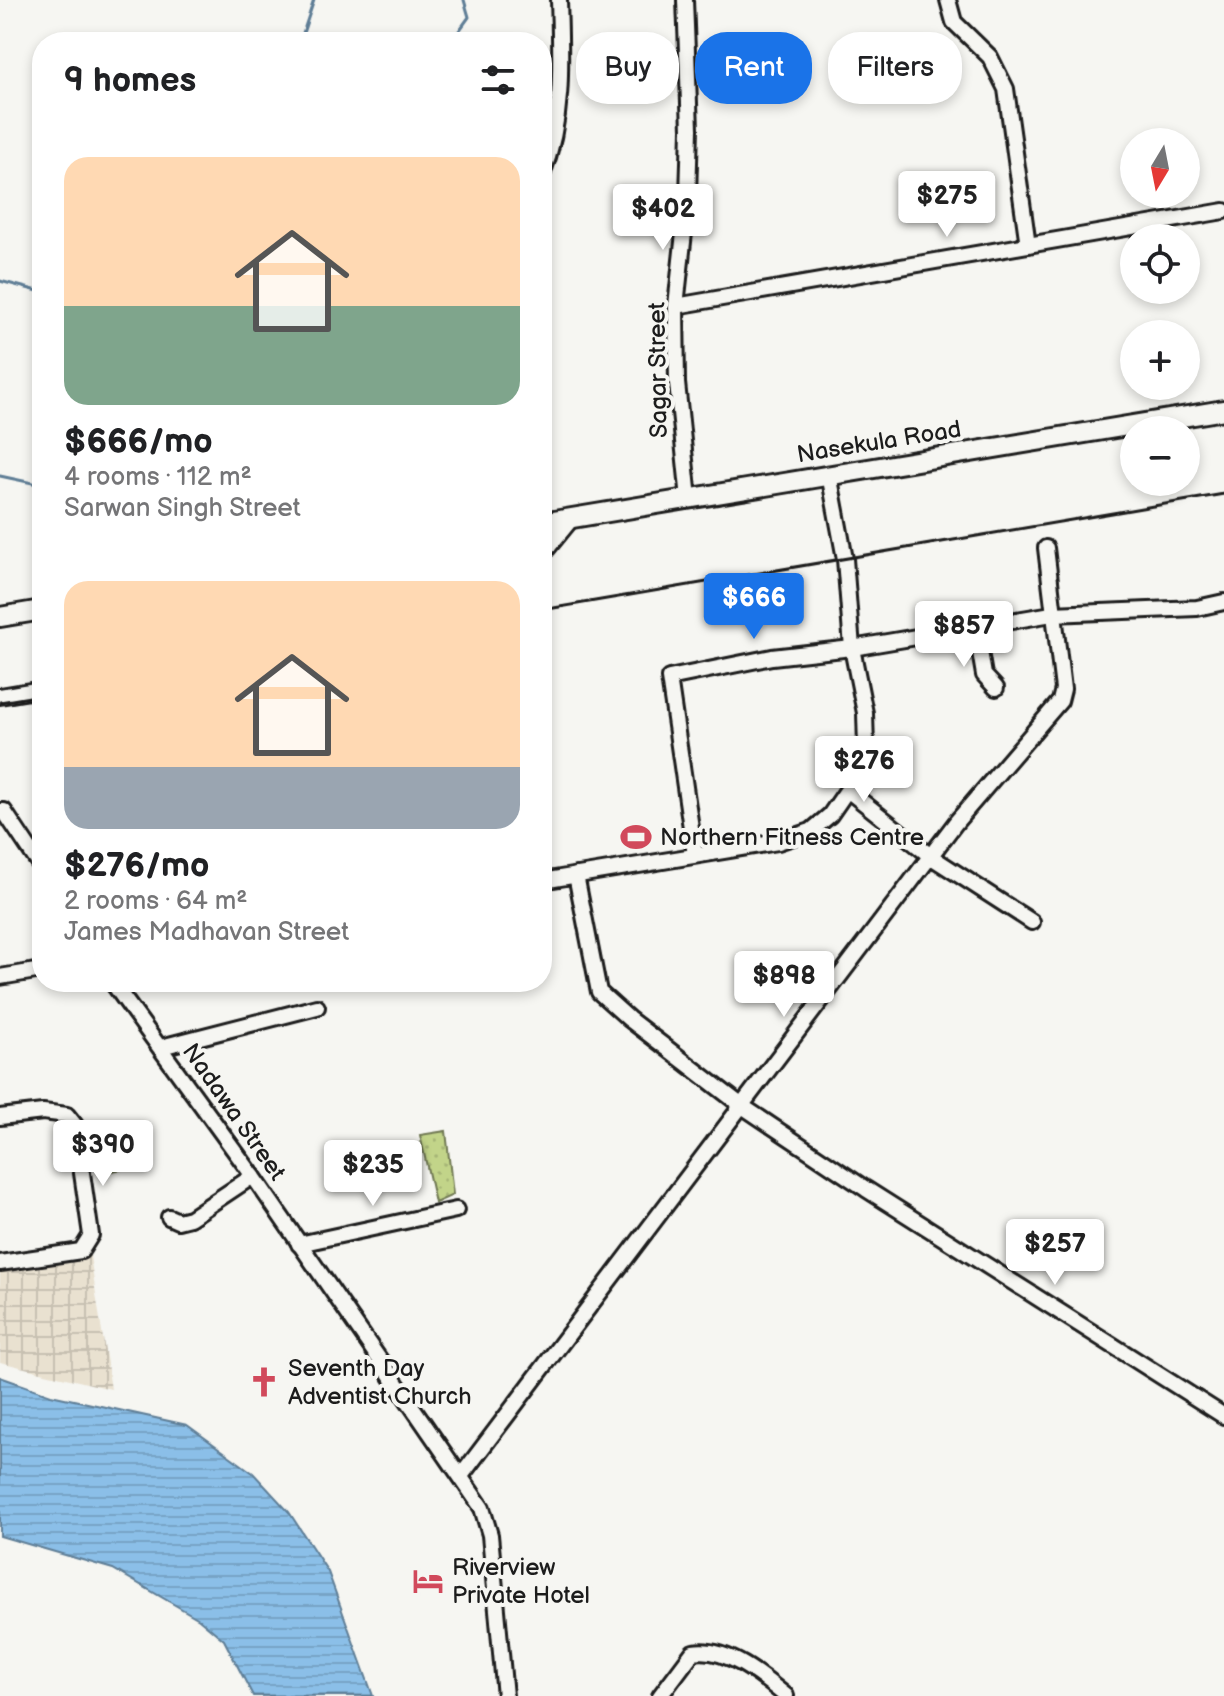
<!DOCTYPE html>
<html lang="en">
<head>
<meta charset="utf-8">
<style>
  body { margin:0; font-family:"Balsamiq Sans",sans-serif; background:#f6f6f6; color:#202124; height:100vh; display:flex; flex-direction:column; font-size:30px; white-space:nowrap }
  * { box-sizing:border-box; margin:0 }
  p { font-size:26px; color:#757577 }
  .icon { flex:none; width:44px; height:44px; fill:none; stroke:currentColor; stroke-width:2; stroke-linecap:round; stroke-linejoin:round }
  .map { position:relative; flex:1; overflow:hidden }
  .details { position:absolute; left:32px; top:32px; width:520px; height:960px; display:flex; flex-direction:column; background:#fff; border-radius:32px; box-shadow:0 4px 12px #0003 }
  .details>* { flex:none }
  .banner { position:absolute; left:576px; top:32px; width:528px; height:72px; display:flex; gap:16px }
  .needle { width:52px; rotate:190deg }
  .fabs { position:absolute; left:1120px; top:128px; display:grid; gap:16px }
  .fabs a { display:grid; place-items:center; width:80px; height:80px; border-radius:50%; background:#fff; box-shadow:0 4px 12px #0003; font-size:40px }
  .price { position:absolute; translate:-50% -68px; padding:0 18px; border-radius:8px; background:#fff; color:#222; font-size:26px; line-height:52px; filter:drop-shadow(0 2px 4px #0008) }
  .price::after { content:''; position:absolute; left:50%; top:48px; width:24px; height:18px; margin-left:-12px; background:inherit; clip-path:polygon(0 0,100% 0,50% 100%) }
  .price.on { background:#1a73e8; color:#fff }
  ul { padding:0; list-style:none }
  li { display:grid; align-content:center; gap:16px; height:424px; padding:0 32px }
  li span { display:grid; place-items:center; height:248px; border-radius:24px; color:#555 }
  li>.icon { margin-inline-start:auto }
  span .icon { width:144px; height:144px; fill:#fffc; stroke-width:1 }
  li b { font-size:34px }
  h2 { display:flex; justify-content:space-between; align-items:center; height:96px; padding:0 32px; font-size:34px }
  .tag { padding:0 28px; border-radius:32px; background:#fff; box-shadow:0 4px 12px #0003; font-size:28px; line-height:72px }
  .tag.on { background:#1a73e8; color:#fff }
  .map>svg:first-child { display:block }
  .industrial { fill:url(#industrial-grid) }
  .green { fill:url(#green-dots); stroke:#6f7852; stroke-width:2 }
  .pitch { fill:#c2d489; stroke:#6f7852; stroke-width:2 }
  .water { fill:url(#water-rules); stroke:#5f7e96; stroke-width:2 }
  .lines { fill:none; stroke-linecap:round; stroke-linejoin:round }
  .stream { stroke:#5f7e96; stroke-width:3 }
  .minor-casing { stroke:#1c1c1c; stroke-width:20 }
  .major-casing { stroke:#1c1c1c; stroke-width:24 }
  .minor { stroke:#f6f6f2; stroke-width:14 }
  .major { stroke:#f6f6f2; stroke-width:18 }
  .rail { stroke:#1c1c1c; stroke-width:3 }
  .labels { text-anchor:middle; dominant-baseline:central; stroke-width:8; stroke-linejoin:round; paint-order:stroke }
  .street-label { font-size:24px; fill:#1c1c1c; stroke:#f6f6f2 }
  .poi-label { font-size:24px; fill:#1c1c1c; stroke:#f6f6f2; text-anchor:start }
</style>
</head>
<body>
<div class="map">
<svg width="1224" height="1696" viewBox="0 0 1224 1696">
  <defs>
    <pattern id="industrial-grid" width="8" height="8" patternUnits="userSpaceOnUse" patternTransform="scale(2)"><rect width="8" height="8" fill="#e9e1d0"/><path d="M0 4h8M4 0v8" fill="none" stroke="#c7c0b2"/></pattern>
    <pattern id="green-dots" width="8" height="8" patternUnits="userSpaceOnUse" patternTransform="scale(2)"><rect width="8" height="8" fill="#c2d489"/><path d="M2 2h.1M6 6h.1" fill="none" stroke="#a6b576" stroke-width="1.8" stroke-linecap="round"/></pattern>
    <pattern id="water-rules" width="6" height="5" patternUnits="userSpaceOnUse" patternTransform="scale(2)"><rect width="6" height="5" fill="#8bbfe8"/><path d="M0 2.5h6" fill="none" stroke="#77a4c6"/></pattern>
  </defs>
  <rect width="100%" height="100%" fill="#f6f6f2"/>
  <filter id="ink" filterUnits="userSpaceOnUse"><feTurbulence type="fractalNoise" baseFrequency=".0125" numOctaves="2"/><feDisplacementMap in="SourceGraphic" scale="16" xChannelSelector="R" yChannelSelector="G"/><feConvolveMatrix kernelMatrix="1 2 1 2 8 2 1 2 1" color-interpolation-filters="sRGB"/></filter>
  <g filter="url(#ink)">
    <path class="industrial" d="M35,1248L90,1256L111,1389L0,1362V1258Z"/>
    <path class="green" d="M446,1131L453,1195L435,1203L420,1135Z"/>
    <path class="pitch" d="M134,1146L138,1166L101,1173L98,1153Z"/>
    <path class="water" d="M0,1377L51,1395L187,1425L253,1473L289,1512L328,1572L373,1696H253L224,1640L199,1619L113,1569L0,1536Z"/>
    <g class="lines">
      <g class="stream">
        <path d="M300,42L314,0"/>
        <path d="M451,42L469,17L464,0"/>
        <path d="M0,281L42,292"/>
        <path d="M0,476L42,485"/>
      </g>
      <g class="minor-casing">
        <g id="minor">
          <path d="M685,0L690,129L688,196L676,306L677,383L689,499"/>
          <path d="M948,0L954,22L990,57L1006,89L1028,245"/>
          <path d="M542,175C564,117 561,61 559,0"/>
          <path d="M676,306L1224,211"/>
          <path d="M542,555L573,517"/>
          <path d="M976,628L984,675L996,688"/>
          <path d="M0,696L42,689"/>
          <path d="M850,792L933,858L1032,922"/>
          <path d="M0,811H4L42,868"/>
          <path d="M695,855L669,678L772,657L852,648L1052,614L1197,608L1224,602"/>
          <path d="M576,875L599,992L629,1019L742,1106L866,1189L1224,1416"/>
          <path d="M542,881L778,842L811,831L830,815L859,773L866,747L865,713L852,648L845,559L829,474"/>
          <path d="M0,977L42,970"/>
          <path d="M112,982L253,1176L482,1508L490,1535L505,1696"/>
          <path d="M161,1047L317,1007"/>
          <path d="M0,1117L43,1112L67,1115L75,1125L91,1235L81,1251L0,1263"/>
          <path d="M169,1217L178,1221L190,1218L253,1176"/>
          <path d="M299,1244L456,1210"/>
          <path d="M461,1476L957,821L1060,701L1063,689L1046,548"/>
          <path d="M660,1696L693,1652C726,1646 762,1676 786,1696"/>
        </g>
      </g>
      <g class="major-casing">
        <g id="major">
          <path d="M542,523L1224,410"/>
          <path d="M0,617L42,610"/>
        </g>
      </g>
      <use href="#minor" class="minor"/>
      <use href="#major" class="major"/>
      <g class="rail">
        <path d="M542,610L1224,494"/>
        <path d="M0,702L42,695"/>
      </g>
    </g>
  </g>
  <defs>
    <g id="stadium-bare" transform="scale(2.4)"><path d="M0-5a6.5 5 0 1 0 0 10a6.5 5 0 1 0 0-10ZM-3.5-1.8h7v3.6h-7Z" fill="#d1495b" stroke="#f6f6f2" stroke-width="2.5" paint-order="stroke"/></g>
    <g id="church-bare" transform="scale(2.4)"><path d="M-1.2-6h2.4v3.5h3.3v2.4h-3.3V6h-2.4V-.1h-3.3v-2.4h3.3Z" fill="#d1495b" stroke="#f6f6f2" stroke-width="2.5" paint-order="stroke"/></g>
    <g id="hotel-bare" transform="scale(2.4)"><path d="M-6-4.5h1.5V1H6V5H4.5V3h-9V5H-6ZM-4 0a1.8 1.8 0 1 1 3.6 0ZM.5 0V-2.5h3Q6-2.5 6 0Z" fill="#d1495b" stroke="#f6f6f2" stroke-width="2.5" paint-order="stroke"/></g>
  </defs>
  <g fill-rule="evenodd">
    <use href="#stadium-bare" x="636" y="837"/>
    <use href="#church-bare" x="264" y="1382"/>
    <use href="#hotel-bare" x="428" y="1581"/>
  </g>
  <g class="labels">
    <g class="street-label">
      <text transform="translate(658 370) rotate(-91)">Sagar Street</text>
      <text transform="translate(879 442) rotate(-9)">Nasekula Road</text>
      <text transform="translate(234 1112) rotate(55)">Nadawa Street</text>
    </g>
    <g class="poi-label">
      <text x="660" y="837">Northern Fitness Centre</text>
      <text x="288" y="1368">Seventh Day<tspan x="288" dy="28">Adventist Church</tspan></text>
      <text x="452" y="1567">Riverview<tspan x="452" dy="28">Private Hotel</tspan></text>
    </g>
  </g>
</svg>
<div class="fabs">
<a><svg class="needle" viewBox="-14 -14 28 28"><path d="M0-13l5 13h-10z" fill="#e53935"/><path d="M0 13l5-13h-10z" fill="#757577"/></svg></a>
<a><svg class="icon" aria-label="locate" viewBox="0 0 24 24"><circle cx="12" cy="12" r="6"/><path d="M12 2v4M12 18v4M2 12h4M18 12h4"/></svg></a>
<a>+</a>
<a>−</a>
</div>
<b class="price" style="left:947px;top:239px">$275</b>
<b class="price" style="left:663px;top:252px">$402</b>
<b class="price on" style="left:754px;top:641px">$666</b>
<b class="price" style="left:964px;top:669px">$857</b>
<b class="price" style="left:864px;top:804px">$276</b>
<b class="price" style="left:784px;top:1019px">$898</b>
<b class="price" style="left:103px;top:1188px">$390</b>
<b class="price" style="left:373px;top:1208px">$235</b>
<b class="price" style="left:1055px;top:1287px">$257</b>
<div class="banner">
<a class="tag">Buy</a>
<a class="tag on">Rent</a>
<a class="tag">Filters</a>
</div>
<section class="details">
<h2>9 homes<svg class="icon" aria-label="filters" viewBox="0 0 24 24"><path d="M4 7h16M4 17h16"/><circle cx="9" cy="7" r="2"/><circle cx="15" cy="17" r="2"/></svg></h2>
<ul>
<li><span style="background:linear-gradient(#ffd9b3 60%,#7fa58c 0)"><svg class="icon" aria-label="home" viewBox="0 0 24 24"><path d="M3 11l9-7 9 7M6 9v11h12V9"/></svg></span><div><b>$666/mo</b><p>4 rooms · 112 m²</p><p>Sarwan Singh Street</p></div></li>
<li><span style="background:linear-gradient(#ffd9b3 75%,#9aa5b1 0)"><svg class="icon" aria-label="home" viewBox="0 0 24 24"><path d="M3 11l9-7 9 7M6 9v11h12V9"/></svg></span><div><b>$276/mo</b><p>2 rooms · 64 m²</p><p>James Madhavan Street</p></div></li>
</ul>
</section>
</div>
</body>
</html>
